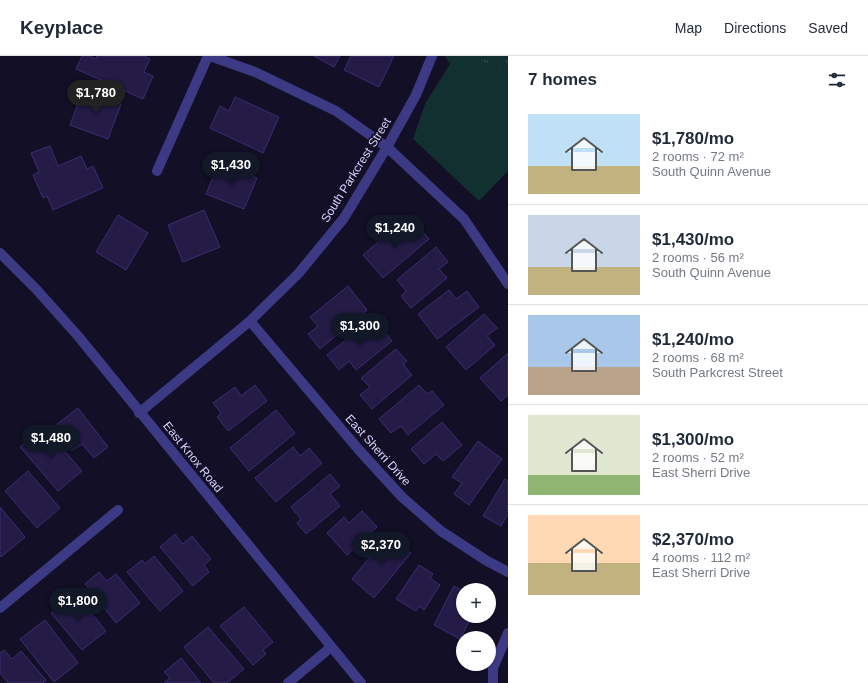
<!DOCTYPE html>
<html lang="en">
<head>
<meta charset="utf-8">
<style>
  body { margin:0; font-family:Helvetica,sans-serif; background:#f6f6f7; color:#1f2937; height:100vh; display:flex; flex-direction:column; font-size:15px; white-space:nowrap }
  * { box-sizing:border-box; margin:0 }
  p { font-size:13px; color:#747a83 }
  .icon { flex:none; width:22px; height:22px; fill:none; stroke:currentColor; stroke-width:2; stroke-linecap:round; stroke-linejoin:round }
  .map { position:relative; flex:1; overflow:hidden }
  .side { display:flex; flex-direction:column; background:#fff; width:360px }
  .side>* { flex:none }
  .controls { position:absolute; left:456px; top:527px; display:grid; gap:8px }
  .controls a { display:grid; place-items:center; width:40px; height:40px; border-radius:50%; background:#fff; box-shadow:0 1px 3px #0004; font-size:20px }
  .price { position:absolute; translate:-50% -34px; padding:0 9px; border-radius:14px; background:#111827; color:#fff; font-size:13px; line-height:26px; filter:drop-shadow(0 1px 2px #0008) }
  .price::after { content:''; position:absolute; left:50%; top:24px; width:12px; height:9px; margin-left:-6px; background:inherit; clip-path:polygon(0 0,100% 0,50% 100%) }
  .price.current { background:#222; color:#fff }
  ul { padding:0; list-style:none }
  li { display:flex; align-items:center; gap:12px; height:100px; padding:0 20px }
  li+li { border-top:1px solid #e0e1e3 }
  li span { display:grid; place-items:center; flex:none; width:112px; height:80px; border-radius:0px; color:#555 }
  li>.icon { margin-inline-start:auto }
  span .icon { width:48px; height:48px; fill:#fffc; stroke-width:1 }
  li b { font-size:17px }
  h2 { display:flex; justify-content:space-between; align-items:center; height:48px; padding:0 20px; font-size:17px }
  header { display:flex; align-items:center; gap:24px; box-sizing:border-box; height:56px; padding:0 20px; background:#fff; border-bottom:1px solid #e0e1e3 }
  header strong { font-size:19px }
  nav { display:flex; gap:22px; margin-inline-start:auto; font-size:14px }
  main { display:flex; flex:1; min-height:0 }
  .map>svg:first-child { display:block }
  .grass { fill:url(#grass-tufts) }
  .park { fill:#12302f }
  .building { fill:#241b47; stroke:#3b2d73 }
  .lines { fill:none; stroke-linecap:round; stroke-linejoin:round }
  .minor { stroke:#3d3a85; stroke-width:10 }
  .labels { text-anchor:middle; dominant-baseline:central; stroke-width:3.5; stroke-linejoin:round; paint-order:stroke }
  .street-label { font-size:12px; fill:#d9d4ff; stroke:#130f26 }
</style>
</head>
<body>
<header>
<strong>Keyplace</strong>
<nav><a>Map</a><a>Directions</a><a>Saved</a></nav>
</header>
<main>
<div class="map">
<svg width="508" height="627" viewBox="0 0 508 627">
  <defs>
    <pattern id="grass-tufts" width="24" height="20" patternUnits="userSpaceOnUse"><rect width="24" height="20" fill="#12302f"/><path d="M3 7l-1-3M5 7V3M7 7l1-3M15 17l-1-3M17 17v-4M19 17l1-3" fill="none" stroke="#344d4e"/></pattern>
  </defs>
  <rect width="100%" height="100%" fill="#130f26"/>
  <path class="grass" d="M445,0H508V64L448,5Z"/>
  <path class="park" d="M455,0H473L497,13L508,21V115L479,145L413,83L425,48Z"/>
  <g class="building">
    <path d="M82,0H89L96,3L97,0H144L150,3L144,16L153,20L143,43L76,13Z"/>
    <path d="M314,0H340L334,11Z"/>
    <path d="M351,0H394L379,31L344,14Z"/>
    <path d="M83,34L121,48L108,83L70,69Z"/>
    <path d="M235,41L279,61L263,97L210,72L220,50L229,55Z"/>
    <path d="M50,90L58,110L81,100L87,113L93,110L103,132L53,154L47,140L43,142L33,119L39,116L31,97Z"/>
    <path d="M219,106L257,122L244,153L206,138Z"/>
    <path d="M204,154L220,191L183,206L168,169Z"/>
    <path d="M118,159L148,177L126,214L96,196Z"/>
    <path d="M400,167L407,177L417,169L429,183L383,222L363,199Z"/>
    <path d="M436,191L448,206L439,213L447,222L411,252L401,240L406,235L397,224Z"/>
    <path d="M348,230L367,254L320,293L308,278L318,270L310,261Z"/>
    <path d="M449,234L456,243L467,235L479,251L437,283L418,258Z"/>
    <path d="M484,258L497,272L487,280L495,289L466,314L446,291Z"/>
    <path d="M369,265L377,274L381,271L392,285L356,314L349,305L339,314L327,299Z"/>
    <path d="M396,293L407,305L403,308L412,319L372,353L360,339L370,331L361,322Z"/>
    <path d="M508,297V339L501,345L480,322Z"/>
    <path d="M255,329L267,345L228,375L217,361L221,357L213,347L235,331L241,340Z"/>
    <path d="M419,329L427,338L432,335L444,349L408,379L401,370L391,377L379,363Z"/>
    <path d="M78,352L108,391L94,402L82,388L72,395L53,371Z"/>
    <path d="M276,354L295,377L249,415L230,392Z"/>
    <path d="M442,366L462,389L443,405L436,398L424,408L411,393Z"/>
    <path d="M44,371L82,415L58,435L20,391Z"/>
    <path d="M478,385L502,403L469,449L454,438L462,427L452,421Z"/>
    <path d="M293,391L300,400L309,392L322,407L276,446L255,422Z"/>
    <path d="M28,415L60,452L37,472L5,435Z"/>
    <path d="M330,418L340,430L330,438L340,450L306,478L297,467L301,463L291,451Z"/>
    <path d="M505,423L508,425V458L501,470L483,460Z"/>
    <path d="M0,451L25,481L1,501L0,499Z"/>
    <path d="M362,455L377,471L347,499L327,477L344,461L349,467Z"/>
    <path d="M175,478L183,488L192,480L211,503L204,509L209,516L193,530L160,491Z"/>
    <path d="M388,479L411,497L374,542L352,523Z"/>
    <path d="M154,500L183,535L160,555L127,516L142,504L145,508Z"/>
    <path d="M419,509L433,518L430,522L440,529L424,554L419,550L416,555L396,543Z"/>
    <path d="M99,516L107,525L116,518L140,547L116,567L85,528Z"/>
    <path d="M454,530L463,535V560H472L460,583L434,569Z"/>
    <path d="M75,537L106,575L82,594L51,557Z"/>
    <path d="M244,551L273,586L263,594L266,598L253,609L220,570Z"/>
    <path d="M45,564L78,607L54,626L20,583Z"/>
    <path d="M208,571L244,613L227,627H214L184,591Z"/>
    <path d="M4,594L12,603L21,595L46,624L43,627H8L0,617V597Z"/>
    <path d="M181,602L201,627H164L170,622L164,616Z"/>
  </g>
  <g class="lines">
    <g class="minor">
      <path d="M210,0L255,16L336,55L387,91L464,163L508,228"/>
      <path d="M157,115L208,0"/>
      <path d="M0,197L36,233L78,280L361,627"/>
      <path d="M250,265L359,394L402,441L441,475L487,505L508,516"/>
      <path d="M139,357L250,265L298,218L344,162L387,91L416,39L432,0"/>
      <path d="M0,552L118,454"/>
      <path d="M288,627L331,591"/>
      <path d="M493,627V612L508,577"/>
    </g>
  </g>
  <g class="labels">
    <g class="street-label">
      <text transform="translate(356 114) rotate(-58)">South Parkcrest Street</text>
      <text transform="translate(378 394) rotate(48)">East Sherri Drive</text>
      <text transform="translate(193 401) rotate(51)">East Knox Road</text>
    </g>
  </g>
</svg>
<div class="controls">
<a>+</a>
<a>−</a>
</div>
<b class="price current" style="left:96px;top:58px">$1,780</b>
<b class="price" style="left:231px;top:130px">$1,430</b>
<b class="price" style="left:395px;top:193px">$1,240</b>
<b class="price" style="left:360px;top:291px">$1,300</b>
<b class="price" style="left:51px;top:403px">$1,480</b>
<b class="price" style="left:381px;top:510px">$2,370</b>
<b class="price" style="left:78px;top:566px">$1,800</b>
</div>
<section class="side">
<h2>7 homes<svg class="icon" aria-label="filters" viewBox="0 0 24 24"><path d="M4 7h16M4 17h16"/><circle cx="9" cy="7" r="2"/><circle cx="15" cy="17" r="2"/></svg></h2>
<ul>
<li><span style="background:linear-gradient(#bfe0f5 65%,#c2b280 0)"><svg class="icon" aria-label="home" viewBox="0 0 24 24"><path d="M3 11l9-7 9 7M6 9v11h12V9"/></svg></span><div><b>$1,780/mo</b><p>2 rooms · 72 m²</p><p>South Quinn Avenue</p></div></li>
<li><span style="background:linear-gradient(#c9d6e8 65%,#c2b280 0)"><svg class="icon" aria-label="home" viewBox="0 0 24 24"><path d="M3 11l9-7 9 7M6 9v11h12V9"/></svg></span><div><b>$1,430/mo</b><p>2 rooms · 56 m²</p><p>South Quinn Avenue</p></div></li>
<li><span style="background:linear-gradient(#a9c7e8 65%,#b9a48a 0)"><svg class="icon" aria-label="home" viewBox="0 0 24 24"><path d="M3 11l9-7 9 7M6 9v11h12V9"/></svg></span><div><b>$1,240/mo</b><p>2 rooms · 68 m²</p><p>South Parkcrest Street</p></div></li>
<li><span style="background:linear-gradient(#dfe7d0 75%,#8fb573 0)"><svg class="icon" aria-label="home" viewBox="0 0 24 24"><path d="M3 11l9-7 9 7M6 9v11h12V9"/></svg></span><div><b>$1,300/mo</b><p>2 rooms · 52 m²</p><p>East Sherri Drive</p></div></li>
<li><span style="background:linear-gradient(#ffd9b3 60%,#c2b280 0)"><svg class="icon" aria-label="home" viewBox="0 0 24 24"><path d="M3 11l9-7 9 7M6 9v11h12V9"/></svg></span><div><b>$2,370/mo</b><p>4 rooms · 112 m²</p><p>East Sherri Drive</p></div></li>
</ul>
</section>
</main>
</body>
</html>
